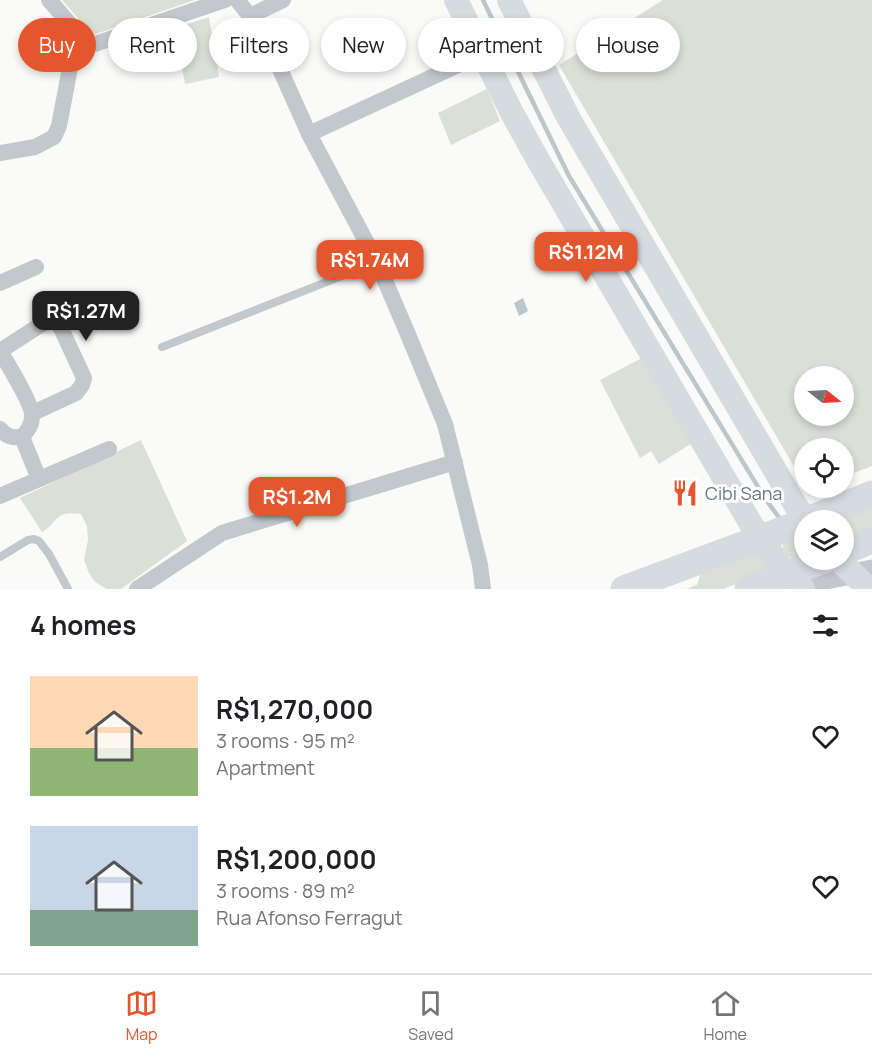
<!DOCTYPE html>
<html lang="en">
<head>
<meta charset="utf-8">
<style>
  body { margin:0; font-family:Manrope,sans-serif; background:#f6f6f6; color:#202124; height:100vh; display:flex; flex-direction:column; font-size:22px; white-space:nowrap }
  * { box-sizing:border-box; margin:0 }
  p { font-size:20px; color:#757577 }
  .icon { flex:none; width:33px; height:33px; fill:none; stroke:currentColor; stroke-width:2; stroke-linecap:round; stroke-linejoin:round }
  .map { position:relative; height:589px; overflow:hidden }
  .sheet { display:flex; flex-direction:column; background:#fff; flex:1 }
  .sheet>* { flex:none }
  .top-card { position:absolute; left:18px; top:18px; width:837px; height:54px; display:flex; gap:12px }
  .needle { width:39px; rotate:108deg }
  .fabs { position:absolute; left:794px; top:366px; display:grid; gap:12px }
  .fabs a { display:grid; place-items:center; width:60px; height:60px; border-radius:50%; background:#fff; box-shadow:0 3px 9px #0003; font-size:30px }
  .price { position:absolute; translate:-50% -51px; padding:0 14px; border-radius:12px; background:#e4572e; color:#fff; font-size:20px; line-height:39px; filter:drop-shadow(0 2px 3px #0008) }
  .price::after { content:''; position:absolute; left:50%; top:36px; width:18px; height:14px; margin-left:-9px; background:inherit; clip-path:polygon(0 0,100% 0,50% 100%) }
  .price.on { background:#222; color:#fff }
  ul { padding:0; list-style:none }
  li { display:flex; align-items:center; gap:18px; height:150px; padding:0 30px }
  li span { display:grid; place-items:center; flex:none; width:168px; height:120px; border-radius:0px; color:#555 }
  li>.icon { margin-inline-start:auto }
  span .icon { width:72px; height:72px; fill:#fffc; stroke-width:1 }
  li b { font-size:26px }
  h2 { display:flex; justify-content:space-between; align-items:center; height:72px; padding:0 30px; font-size:26px }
  .tag { padding:0 21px; border-radius:27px; background:#fff; box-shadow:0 3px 9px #0003; font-size:21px; line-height:54px }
  .tag.on { background:#e4572e; color:#fff }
  .menu { display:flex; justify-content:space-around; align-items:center; height:84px; border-top:2px solid #e0e0e0; background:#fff; font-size:16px; color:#757577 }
  .menu a { display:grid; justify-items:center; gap:3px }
  .menu .on { color:#e4572e }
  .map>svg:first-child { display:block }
  .green { fill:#dadfd7; fill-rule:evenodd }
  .water { fill:#bbc7cb }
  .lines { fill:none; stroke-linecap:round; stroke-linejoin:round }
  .stream { stroke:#bbc7cb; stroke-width:4.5 }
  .service { stroke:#c3c8cc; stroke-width:8 }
  .minor { stroke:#c3c8cc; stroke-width:16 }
  .tertiary { stroke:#c3c8cc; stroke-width:21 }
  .secondary { stroke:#d6dbdf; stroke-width:24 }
  .primary { stroke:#d6dbdf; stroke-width:27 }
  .labels { text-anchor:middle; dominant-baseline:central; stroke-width:6; stroke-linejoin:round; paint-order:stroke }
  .poi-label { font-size:18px; fill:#657683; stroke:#fff; text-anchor:start }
</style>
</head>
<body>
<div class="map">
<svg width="872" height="589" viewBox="0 0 872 589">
  <rect width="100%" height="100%" fill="#fafaf8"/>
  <g class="green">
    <path d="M62,0H195L93,35Z"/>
    <path d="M663,0H872V466L843,477V448H804V478L799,475L559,65ZM804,376H843V416H804Z"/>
    <path d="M209,17L219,77L185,84L175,28Z"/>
    <path d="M487,89L500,121L451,145L438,113Z"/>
    <path d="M642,358L692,443L659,464L651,451L640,458L600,380Z"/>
    <path d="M141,440L187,541L121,589H107L95,582L89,573L84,560L88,540L87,526L81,514C53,511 61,520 42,532L20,498Z"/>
    <path d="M872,500V531L843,541V520H825Z"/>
    <path d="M804,533V557C790,562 780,554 784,539Z"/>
    <path d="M749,547L769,560L767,572L723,589H686L697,585L703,566Z"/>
  </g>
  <path class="water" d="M523,298L528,311L519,316L514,303Z"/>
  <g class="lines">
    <g class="stream">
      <path d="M483,0L569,176L766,500L781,520"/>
      <path d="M794,536L804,549"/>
    </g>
    <g class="service">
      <path d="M162,347L377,262"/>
      <path d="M0,557L28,540L34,539L39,541L49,554L68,589"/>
    </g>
    <g class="minor">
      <path d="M49,0L89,46"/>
      <path d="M237,0L250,16L279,67L309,134L377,262L407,332L445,424L480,565L483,589"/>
      <path d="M250,16L283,0"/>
      <path d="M309,134L482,54"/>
      <path d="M0,153L35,147L54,137L59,126L69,73L74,56L89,46L225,0"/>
      <path d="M0,283L36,267"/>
      <path d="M0,351L45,322L53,321L60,326L84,378L82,385L76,393L33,413"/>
      <path d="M0,351C7,363 33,405 32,416C32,425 28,430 22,437C12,438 7,437 0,429"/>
      <path d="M22,437L39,479"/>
      <path d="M0,496L109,449"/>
      <path d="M137,589L222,533L455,462"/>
    </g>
    <path class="tertiary" d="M794,581L810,582L872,570"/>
    <g class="secondary">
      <path d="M456,0L512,113L538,160L751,524L780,565L803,589"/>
      <path d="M509,0L568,117L796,506L806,520"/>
      <path d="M839,560L869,589"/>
    </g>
    <g class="primary">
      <path d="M807,520L872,494"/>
      <path d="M843,552L872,540"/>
      <path d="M624,589L804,522"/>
      <path d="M748,589L824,560"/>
    </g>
  </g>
  <defs>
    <g id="restaurant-bare" transform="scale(2.07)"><path d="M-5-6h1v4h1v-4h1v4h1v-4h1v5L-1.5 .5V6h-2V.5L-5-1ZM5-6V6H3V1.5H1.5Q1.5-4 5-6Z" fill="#e4572e" stroke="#fff" stroke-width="2.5" paint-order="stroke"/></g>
  </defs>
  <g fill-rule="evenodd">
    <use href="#restaurant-bare" x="685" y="493"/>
  </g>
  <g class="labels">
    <g class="poi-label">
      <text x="705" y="493">Cibi Sana</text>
    </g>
  </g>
</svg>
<div class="fabs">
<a><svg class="needle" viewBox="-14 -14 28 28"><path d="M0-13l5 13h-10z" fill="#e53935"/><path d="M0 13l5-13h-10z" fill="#757577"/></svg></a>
<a><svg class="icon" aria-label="locate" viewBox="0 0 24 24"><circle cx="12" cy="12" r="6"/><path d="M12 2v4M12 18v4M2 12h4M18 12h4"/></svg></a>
<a><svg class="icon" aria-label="layers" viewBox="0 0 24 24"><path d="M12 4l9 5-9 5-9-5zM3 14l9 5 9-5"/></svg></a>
</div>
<b class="price" style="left:586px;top:283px">R$1.12M</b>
<b class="price" style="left:370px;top:291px">R$1.74M</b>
<b class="price on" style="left:86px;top:342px">R$1.27M</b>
<b class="price" style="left:297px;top:528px">R$1.2M</b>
<div class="top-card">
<a class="tag on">Buy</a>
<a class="tag">Rent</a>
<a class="tag">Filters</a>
<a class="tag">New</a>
<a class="tag">Apartment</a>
<a class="tag">House</a>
</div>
</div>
<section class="sheet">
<h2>4 homes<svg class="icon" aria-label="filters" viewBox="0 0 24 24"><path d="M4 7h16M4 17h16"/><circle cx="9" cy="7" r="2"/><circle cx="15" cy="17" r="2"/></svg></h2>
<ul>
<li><span style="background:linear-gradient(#ffd9b3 60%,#8fb573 0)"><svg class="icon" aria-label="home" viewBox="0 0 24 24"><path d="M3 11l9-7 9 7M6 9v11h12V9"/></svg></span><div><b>R$1,270,000</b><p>3 rooms · 95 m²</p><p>Apartment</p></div><svg class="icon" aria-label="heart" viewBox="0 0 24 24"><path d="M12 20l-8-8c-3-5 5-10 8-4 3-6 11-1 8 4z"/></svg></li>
<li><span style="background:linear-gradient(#c9d6e8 70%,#7fa58c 0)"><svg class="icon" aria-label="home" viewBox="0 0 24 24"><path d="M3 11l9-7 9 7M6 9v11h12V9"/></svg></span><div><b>R$1,200,000</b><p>3 rooms · 89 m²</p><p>Rua Afonso Ferragut</p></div><svg class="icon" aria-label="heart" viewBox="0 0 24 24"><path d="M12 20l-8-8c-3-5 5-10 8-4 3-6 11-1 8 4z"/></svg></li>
</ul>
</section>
<nav class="menu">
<a class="on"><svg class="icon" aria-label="map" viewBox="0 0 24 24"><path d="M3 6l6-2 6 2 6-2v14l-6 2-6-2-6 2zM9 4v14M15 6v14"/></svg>Map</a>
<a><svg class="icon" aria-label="saved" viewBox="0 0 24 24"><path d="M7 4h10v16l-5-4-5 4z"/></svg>Saved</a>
<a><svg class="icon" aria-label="home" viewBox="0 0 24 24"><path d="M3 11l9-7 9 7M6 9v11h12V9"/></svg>Home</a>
</nav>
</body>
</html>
